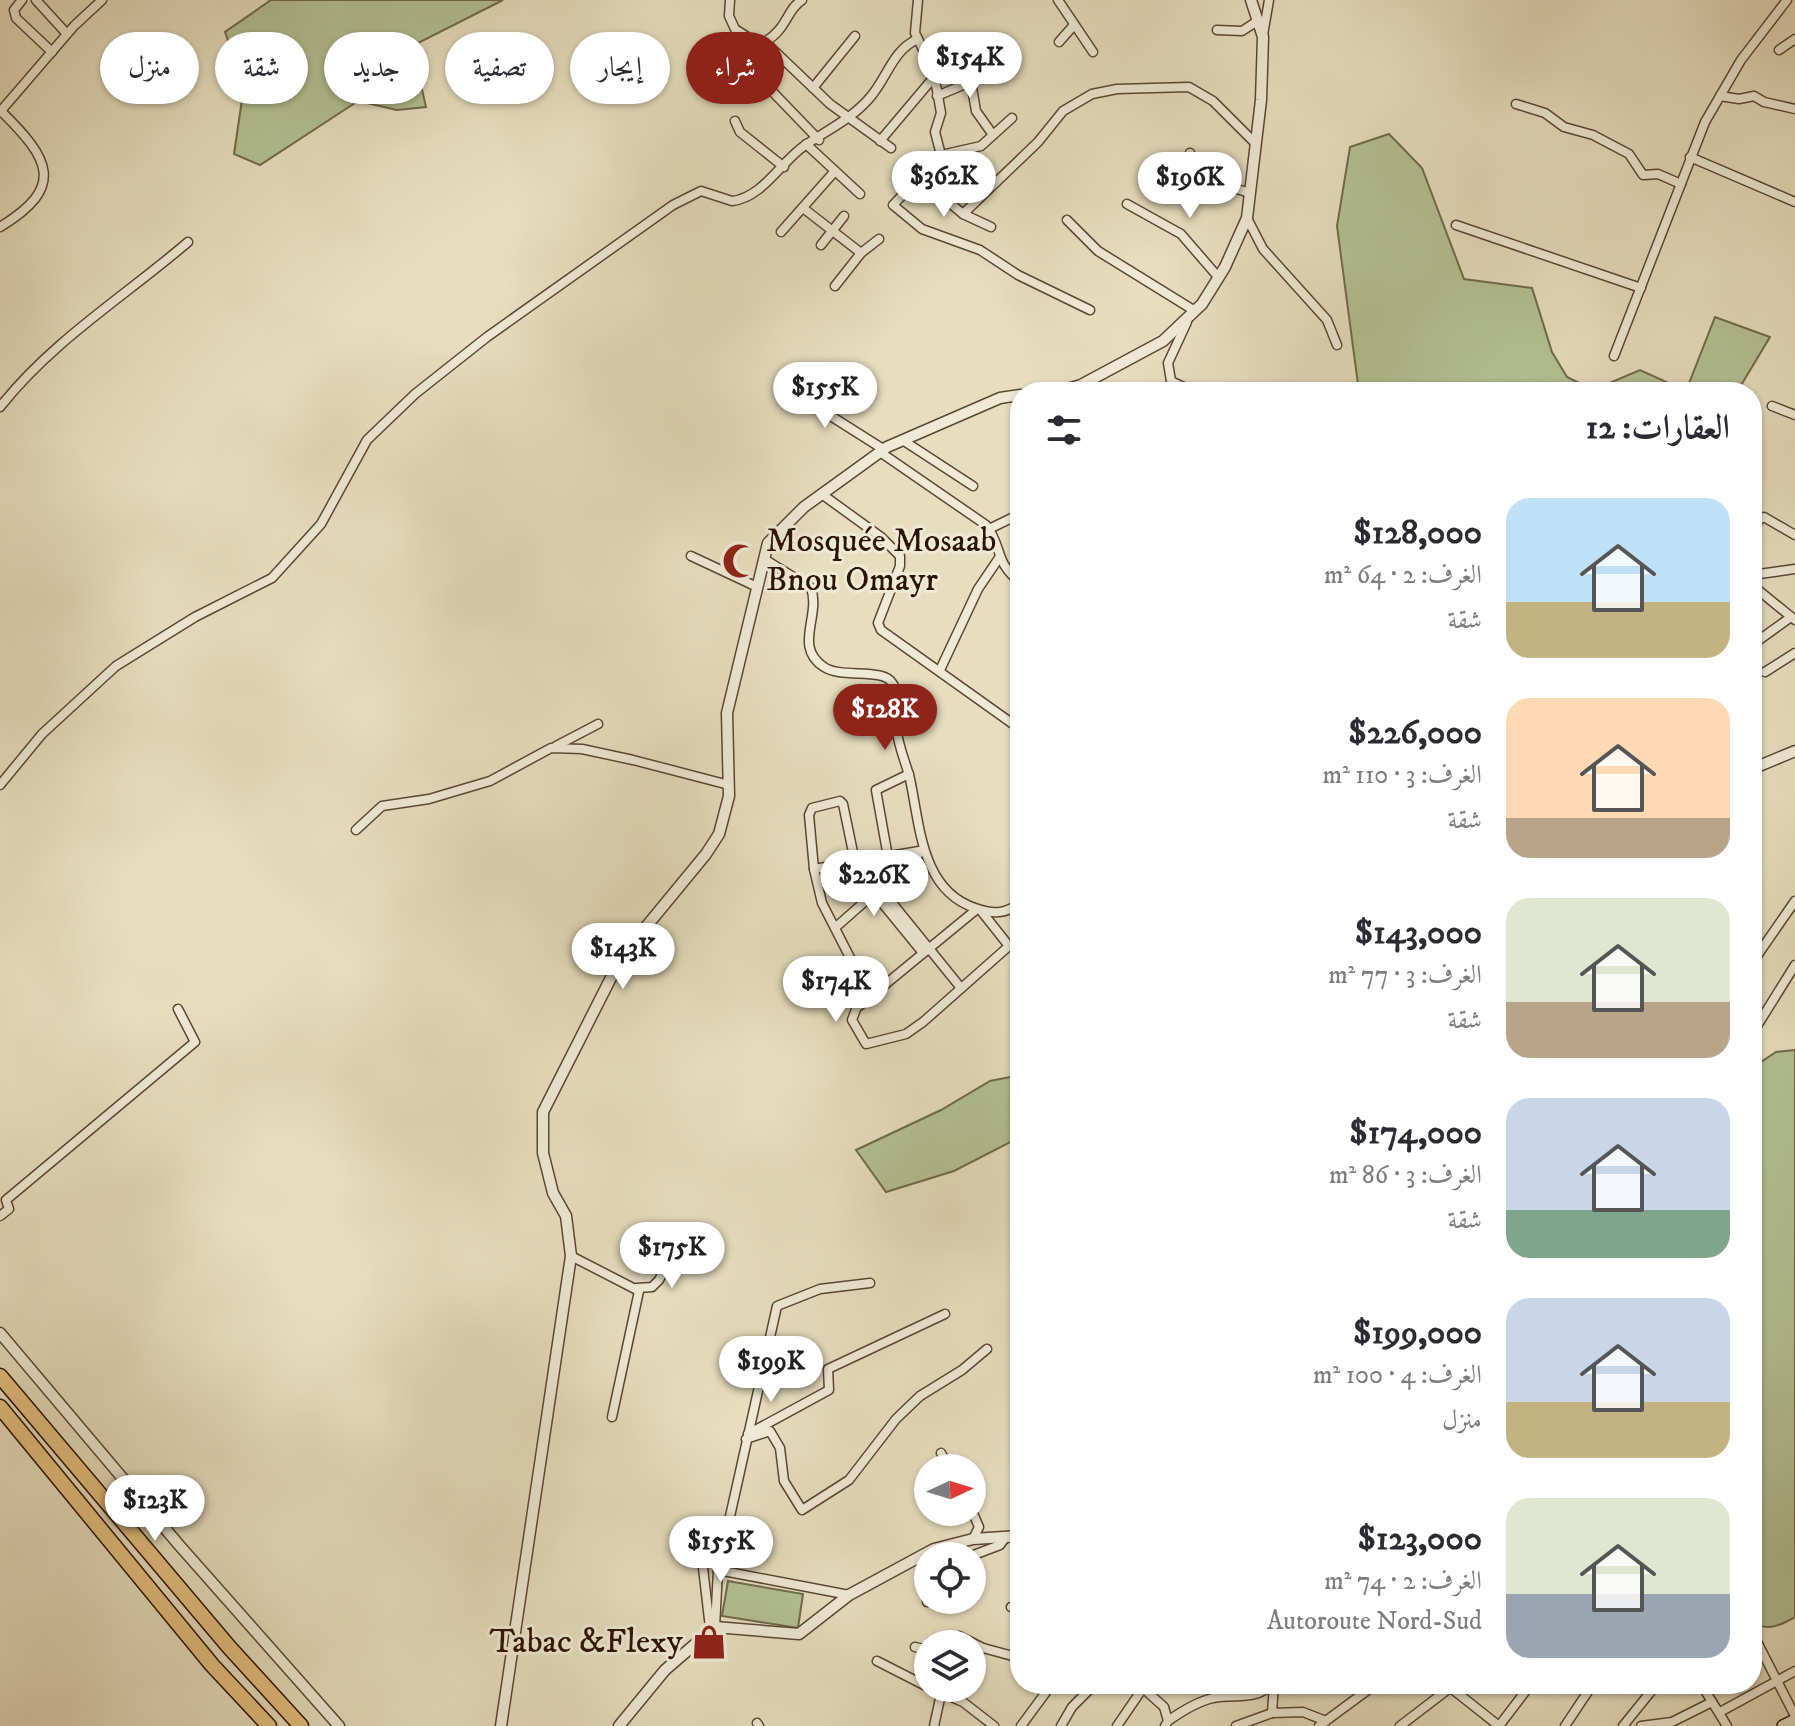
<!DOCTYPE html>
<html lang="ar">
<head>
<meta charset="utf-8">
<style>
  body { margin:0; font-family:"IM FELL DW Pica",Amiri,serif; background:#f2f2f3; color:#2b2b33; direction:rtl; height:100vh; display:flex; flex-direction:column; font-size:30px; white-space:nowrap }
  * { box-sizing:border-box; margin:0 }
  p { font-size:26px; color:#7c7c81 }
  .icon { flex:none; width:44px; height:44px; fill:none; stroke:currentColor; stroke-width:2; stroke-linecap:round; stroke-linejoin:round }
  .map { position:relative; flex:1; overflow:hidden; direction:ltr }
  .drawer { position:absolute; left:1010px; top:382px; width:752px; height:1312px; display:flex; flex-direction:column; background:#fff; border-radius:32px; box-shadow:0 2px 6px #0004; direction:rtl }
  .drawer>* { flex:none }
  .hud { position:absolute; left:24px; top:32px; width:760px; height:72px; direction:rtl; display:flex; gap:16px }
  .needle { width:52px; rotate:86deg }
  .buttons { position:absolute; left:914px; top:1454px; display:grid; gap:16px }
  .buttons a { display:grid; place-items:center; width:72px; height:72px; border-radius:50%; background:#fff; box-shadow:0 2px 6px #0004; font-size:40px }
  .price { position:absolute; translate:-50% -68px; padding:0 18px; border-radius:28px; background:#fff; color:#222; font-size:26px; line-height:52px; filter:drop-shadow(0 2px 4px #0008) }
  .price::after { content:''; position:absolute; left:50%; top:48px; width:24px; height:18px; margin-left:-12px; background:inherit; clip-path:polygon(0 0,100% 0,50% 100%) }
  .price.current { background:#8f2418; color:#fff }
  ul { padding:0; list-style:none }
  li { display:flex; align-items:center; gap:24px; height:200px; padding:0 32px }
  li span { display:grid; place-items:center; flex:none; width:224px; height:160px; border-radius:24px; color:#555 }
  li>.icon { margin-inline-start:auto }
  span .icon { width:96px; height:96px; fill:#fffc; stroke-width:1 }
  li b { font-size:34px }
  h2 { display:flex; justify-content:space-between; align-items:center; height:96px; padding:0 32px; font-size:34px }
  .pill { padding:0 28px; border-radius:36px; background:#fff; box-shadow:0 2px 6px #0004; font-size:28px; line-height:72px }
  .pill.current { background:#8f2418; color:#fff }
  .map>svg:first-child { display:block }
  .green { fill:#b3c295; stroke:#706a4c; stroke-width:2 }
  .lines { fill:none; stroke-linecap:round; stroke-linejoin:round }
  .minor-casing { stroke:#5c4633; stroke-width:11 }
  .tertiary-casing { stroke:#5c4633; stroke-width:13 }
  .secondary-casing { stroke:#2d1304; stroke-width:14 }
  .motorway-casing { stroke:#2d1304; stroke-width:17 }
  .minor { stroke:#efead6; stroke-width:8 }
  .tertiary { stroke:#efead6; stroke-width:10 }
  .secondary { stroke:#efead6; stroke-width:11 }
  .motorway { stroke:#e4bf80; stroke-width:14 }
  .labels { text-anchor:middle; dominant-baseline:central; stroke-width:6; stroke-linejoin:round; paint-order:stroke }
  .poi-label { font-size:34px; fill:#2d1304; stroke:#efead6; text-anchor:start }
</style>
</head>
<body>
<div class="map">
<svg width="1795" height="1726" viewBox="0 0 1795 1726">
  <rect width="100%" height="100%" fill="#e7dec0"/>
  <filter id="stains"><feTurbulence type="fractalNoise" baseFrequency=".0025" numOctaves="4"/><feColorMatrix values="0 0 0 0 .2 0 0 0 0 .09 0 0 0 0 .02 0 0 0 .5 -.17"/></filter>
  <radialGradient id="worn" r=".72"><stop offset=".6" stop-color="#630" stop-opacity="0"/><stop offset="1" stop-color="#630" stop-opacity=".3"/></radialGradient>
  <g class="green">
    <path d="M271,0H503L412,46L426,107L397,110L358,101L260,165L234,154L244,86L225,32Z"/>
    <path d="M1389,134L1422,168L1464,279L1532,288L1552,352L1567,377L1593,390L1640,370L1686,391L1715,317L1770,337L1737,392H1359L1337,226L1350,147Z"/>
    <path d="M906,858L882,881L875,864Z"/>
    <path d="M1795,1050V1617C1781,1625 1767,1632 1752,1622V1068L1776,1052Z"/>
    <path d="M1020,1075V1137L954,1171L886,1192L856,1150L941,1110L990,1081Z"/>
    <path d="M728,1581L803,1594L798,1628L722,1616Z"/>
  </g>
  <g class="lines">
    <g class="minor-casing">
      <g id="minor">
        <path d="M22,0L14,10L16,18L52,52"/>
        <path d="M36,0L67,34"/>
        <path d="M730,0L729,16L735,29L749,38L765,42L830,104L891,148"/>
        <path d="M918,0L915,33L932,68L937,90L941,113L935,132L941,155"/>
        <path d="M1058,0L1093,52"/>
        <path d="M1217,30L1242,31L1259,20"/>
        <path d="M1263,35L1269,0"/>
        <path d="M765,42C788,28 786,10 802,0"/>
        <path d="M1059,42L1074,25"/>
        <path d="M1779,50L1795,39"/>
        <path d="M740,68L766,85L819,140"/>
        <path d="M971,82L976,111L993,135"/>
        <path d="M813,88L855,36"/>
        <path d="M937,96L989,74"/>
        <path d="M1720,96L1739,99L1754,96L1764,102L1795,109"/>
        <path d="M1516,104L1545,113L1564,127L1593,135L1629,154L1643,175L1658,174L1681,184"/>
        <path d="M0,112L74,26L102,0"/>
        <path d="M1012,118L981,146L941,155L893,205L922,229L980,250L1018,275L1090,310"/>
        <path d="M735,121L740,132L784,167"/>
        <path d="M880,141L934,77"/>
        <path d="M806,144L860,194"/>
        <path d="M1190,153C1193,183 1227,185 1250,193"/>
        <path d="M1690,157L1795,202"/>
        <path d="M919,177L963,214L991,227"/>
        <path d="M1127,204L1181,234L1219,278"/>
        <path d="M803,208L861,253"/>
        <path d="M963,214L1038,142L1063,111L1092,94L1117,89L1189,87L1213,101L1254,142"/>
        <path d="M1247,218L1263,249L1327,320L1337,345"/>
        <path d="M1067,220L1098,251L1195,311"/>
        <path d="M1456,225L1641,288"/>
        <path d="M0,227C66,187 50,159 1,111"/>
        <path d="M781,232L835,171"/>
        <path d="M821,245L844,216"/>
        <path d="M835,286L861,253L879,239"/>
        <path d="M1187,322L1168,363L1171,381L1194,392"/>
        <path d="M1614,356L1705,122L1741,60L1787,0"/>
        <path d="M789,384L804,399L883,449"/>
        <path d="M1308,392L1309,390"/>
        <path d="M1772,406L1795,415"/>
        <path d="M0,407C53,340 124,297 188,242"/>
        <path d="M904,441L973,486"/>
        <path d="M880,452L986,525C1003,547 994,562 1020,582"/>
        <path d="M823,495L881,537L900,556V566L878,623L881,630L1020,729"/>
        <path d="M1752,525L1764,517L1795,535"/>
        <path d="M989,529L1020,514"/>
        <path d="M691,556L755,586"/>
        <path d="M764,559L811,588C821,616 793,647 824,667C842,679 884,667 893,684C899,696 895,718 897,732C899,748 906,763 910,779C920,825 921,890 975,908C992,914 1006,915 1020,902"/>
        <path d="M1752,575L1795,569"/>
        <path d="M1752,585L1795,620"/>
        <path d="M1752,645L1791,617"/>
        <path d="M940,670L978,589L999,558"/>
        <path d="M1765,672L1795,653"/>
        <path d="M556,746L598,724"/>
        <path d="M0,785L42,734L116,666L195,617L272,578L321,524L367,440L415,394L487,337L673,205L701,191L732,201C762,198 781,162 804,146C827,130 854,118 872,95C888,75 894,49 918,39"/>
        <path d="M356,830L382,806L429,799L490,781L551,748L582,749L633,760L729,785"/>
        <path d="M888,857L876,790L909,774"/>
        <path d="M869,860L880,888L961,988"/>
        <path d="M855,862L843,804L840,801L812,808L809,815L814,869L822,903L862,981V993L852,1020L866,1044L906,1034L923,1022L1009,946L982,912"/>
        <path d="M861,862L874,893L923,953"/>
        <path d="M814,869L919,851"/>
        <path d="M836,927L922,851"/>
        <path d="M1752,963L1795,901"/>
        <path d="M859,1006L977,909"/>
        <path d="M1752,1034L1795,965"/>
        <path d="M0,1216L9,1209L6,1200L195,1042L178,1009"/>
        <path d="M571,1256L639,1291L612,1417"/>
        <path d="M637,1288L652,1287L659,1280L676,1245"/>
        <path d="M748,1434L829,1390L828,1369L945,1314"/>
        <path d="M746,1439L770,1431L780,1448L784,1481L802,1510L849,1480L896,1419L920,1396L962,1370L987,1349"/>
        <path d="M941,1453L949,1468"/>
        <path d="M972,1511L979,1527L973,1539"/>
        <path d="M700,1542L710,1628"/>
        <path d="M971,1556L1000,1545L1005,1538"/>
        <path d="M718,1570L777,1306L820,1289L870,1283"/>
        <path d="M927,1602L929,1600"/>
        <path d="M1011,1607L1020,1610"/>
        <path d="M715,1627L718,1570L849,1595"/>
        <path d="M1752,1632L1795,1716"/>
        <path d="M959,1636L983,1648L1020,1658"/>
        <path d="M915,1647L928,1650"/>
        <path d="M972,1652L983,1648"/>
        <path d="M877,1661L928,1687"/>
        <path d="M1274,1684L1272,1713L1303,1712L1326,1721"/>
        <path d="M1701,1684L1727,1726"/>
        <path d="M930,1688L963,1702L994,1726"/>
        <path d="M1049,1688L1091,1686"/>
        <path d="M1451,1688L1499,1726"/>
        <path d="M1720,1712L1795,1671"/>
        <path d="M1168,1721C1182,1711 1196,1702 1213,1698C1237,1693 1252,1702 1273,1684"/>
        <path d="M757,1723L759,1726"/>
        <path d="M934,1726L941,1694"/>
        <path d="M1021,1726L1052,1684"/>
        <path d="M1061,1726L1072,1707L1095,1684"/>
        <path d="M1117,1726L1143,1688L1164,1707L1168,1721L1165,1726"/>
        <path d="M1236,1726L1272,1713"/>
        <path d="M1319,1726L1376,1684"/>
        <path d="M1400,1726L1455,1684"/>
        <path d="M1499,1726L1531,1684"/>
        <path d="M1565,1726L1593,1684"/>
        <path d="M1623,1726L1657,1684"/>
        <path d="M1641,1726L1672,1722L1712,1702"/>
      </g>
    </g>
    <g class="tertiary-casing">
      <g id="tertiary">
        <path d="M1057,392L1081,385L1163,341L1202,304L1225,267L1247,218L1261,100L1263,37L1251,0"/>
        <path d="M1752,769L1795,751"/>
        <path d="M0,1333L179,1545L339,1726"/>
        <path d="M501,1726L571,1256L566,1216L553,1193L543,1153V1112L622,956L706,854L719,834L729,796L727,713L768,543L804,507L887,447L1000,398L1020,395"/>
        <path d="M619,1726L665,1670L715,1627L799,1634L849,1595L934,1549L973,1539L1020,1536"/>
      </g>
    </g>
    <g class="secondary-casing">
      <path id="secondary" d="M1783,1726L1795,1720"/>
    </g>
    <g class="motorway-casing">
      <g id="motorway">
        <path d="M0,1376L229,1647L301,1726"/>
        <path d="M0,1407L212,1665L269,1726"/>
      </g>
    </g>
    <use href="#minor" class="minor"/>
    <use href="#tertiary" class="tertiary"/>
    <use href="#secondary" class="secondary"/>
    <use href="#motorway" class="motorway"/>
  </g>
  <defs>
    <g id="mosque-bare" transform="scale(2.76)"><path d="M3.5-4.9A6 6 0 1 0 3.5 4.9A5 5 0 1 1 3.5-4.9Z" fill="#8f2418" stroke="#efead6" stroke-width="2.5" paint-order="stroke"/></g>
    <g id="shop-bare" transform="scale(2.76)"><path d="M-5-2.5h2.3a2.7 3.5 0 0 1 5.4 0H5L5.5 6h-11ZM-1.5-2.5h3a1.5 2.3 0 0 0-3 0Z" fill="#8f2418" stroke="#efead6" stroke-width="2.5" paint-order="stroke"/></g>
  </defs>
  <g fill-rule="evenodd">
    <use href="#mosque-bare" x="740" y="561"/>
    <use href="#shop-bare" x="709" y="1642"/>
  </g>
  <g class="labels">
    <g class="poi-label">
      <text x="766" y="541">Mosquée Mosaab<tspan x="766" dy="39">Bnou Omayr</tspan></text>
      <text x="683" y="1642" text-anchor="end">Tabac &amp;Flexy</text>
    </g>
  </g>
  <rect width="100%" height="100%" filter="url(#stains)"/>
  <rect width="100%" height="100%" fill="url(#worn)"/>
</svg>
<div class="buttons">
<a><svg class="needle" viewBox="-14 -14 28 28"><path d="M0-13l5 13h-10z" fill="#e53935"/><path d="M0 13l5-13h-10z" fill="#7c7c81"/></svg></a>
<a><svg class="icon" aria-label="locate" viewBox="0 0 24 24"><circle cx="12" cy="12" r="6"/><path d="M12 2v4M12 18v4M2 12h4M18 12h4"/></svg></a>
<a><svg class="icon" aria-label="layers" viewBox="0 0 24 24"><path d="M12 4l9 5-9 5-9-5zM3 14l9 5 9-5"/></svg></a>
</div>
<b class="price" style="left:970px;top:100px">$154K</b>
<b class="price" style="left:944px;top:219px">$362K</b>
<b class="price" style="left:1190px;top:220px">$196K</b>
<b class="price" style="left:825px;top:430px">$155K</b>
<b class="price current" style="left:885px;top:752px">$128K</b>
<b class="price" style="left:874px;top:918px">$226K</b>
<b class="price" style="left:623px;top:991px">$143K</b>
<b class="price" style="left:836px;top:1024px">$174K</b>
<b class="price" style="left:672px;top:1290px">$175K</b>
<b class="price" style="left:771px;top:1404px">$199K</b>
<b class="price" style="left:155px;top:1543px">$123K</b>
<b class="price" style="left:721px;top:1584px">$155K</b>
<div class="hud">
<a class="pill current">شراء</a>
<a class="pill">إيجار</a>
<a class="pill">تصفية</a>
<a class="pill">جديد</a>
<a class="pill">شقة</a>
<a class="pill">منزل</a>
</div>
<section class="drawer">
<h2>العقارات: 12<svg class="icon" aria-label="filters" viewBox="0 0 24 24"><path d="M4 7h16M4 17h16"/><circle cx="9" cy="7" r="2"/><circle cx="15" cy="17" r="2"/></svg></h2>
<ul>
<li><span style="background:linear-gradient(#bfe0f5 65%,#c2b280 0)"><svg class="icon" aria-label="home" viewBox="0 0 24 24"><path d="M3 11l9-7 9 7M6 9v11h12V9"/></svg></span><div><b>$128,000</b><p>الغرف: 2 · 64 m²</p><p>شقة</p></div></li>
<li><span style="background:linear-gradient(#ffd9b3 75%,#b9a48a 0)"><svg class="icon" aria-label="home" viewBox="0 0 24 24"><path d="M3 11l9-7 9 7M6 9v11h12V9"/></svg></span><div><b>$226,000</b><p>الغرف: 3 · 110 m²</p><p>شقة</p></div></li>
<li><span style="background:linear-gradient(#dfe7d0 65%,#b9a48a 0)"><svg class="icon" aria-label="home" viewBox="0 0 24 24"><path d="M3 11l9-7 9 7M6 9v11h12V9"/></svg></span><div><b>$143,000</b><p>الغرف: 3 · 77 m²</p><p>شقة</p></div></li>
<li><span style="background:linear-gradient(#c9d6e8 70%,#7fa58c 0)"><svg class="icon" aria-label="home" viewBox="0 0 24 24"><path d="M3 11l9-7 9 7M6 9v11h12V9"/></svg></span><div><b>$174,000</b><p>الغرف: 3 · 86 m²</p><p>شقة</p></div></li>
<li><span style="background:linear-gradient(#c9d6e8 65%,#c2b280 0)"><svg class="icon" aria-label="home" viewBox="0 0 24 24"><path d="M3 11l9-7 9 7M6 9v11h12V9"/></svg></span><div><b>$199,000</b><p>الغرف: 4 · 100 m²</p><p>منزل</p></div></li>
<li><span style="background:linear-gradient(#dfe7d0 60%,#9aa5b1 0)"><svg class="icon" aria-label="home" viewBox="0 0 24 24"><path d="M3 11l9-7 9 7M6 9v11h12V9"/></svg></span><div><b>$123,000</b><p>الغرف: 2 · 74 m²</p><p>Autoroute Nord-Sud</p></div></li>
</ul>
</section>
</div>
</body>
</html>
